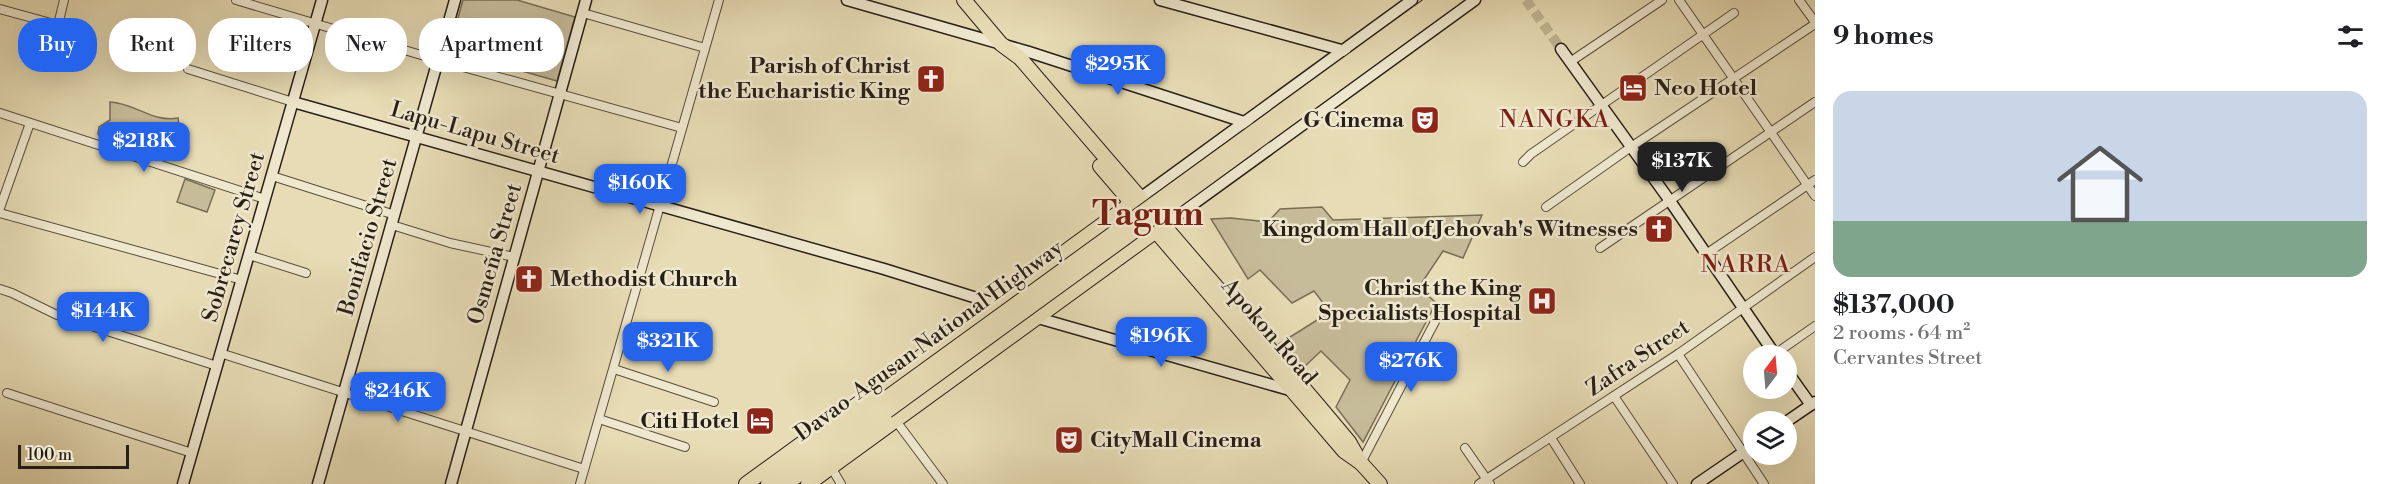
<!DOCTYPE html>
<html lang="en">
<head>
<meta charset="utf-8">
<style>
  body { margin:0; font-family:"Libre Bodoni",serif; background:#f6f6f6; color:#202124; height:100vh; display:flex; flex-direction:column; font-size:22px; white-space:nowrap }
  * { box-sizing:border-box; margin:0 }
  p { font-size:20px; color:#757577 }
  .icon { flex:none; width:33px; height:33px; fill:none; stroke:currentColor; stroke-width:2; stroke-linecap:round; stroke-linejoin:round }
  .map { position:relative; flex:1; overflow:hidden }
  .sheet { display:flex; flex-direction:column; background:#fff; width:570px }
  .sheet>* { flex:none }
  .banner { position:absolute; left:18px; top:18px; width:570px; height:54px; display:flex; gap:12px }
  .needle { width:39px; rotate:16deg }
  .controls { position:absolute; left:1743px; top:345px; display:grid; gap:12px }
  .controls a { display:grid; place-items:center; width:54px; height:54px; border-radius:50%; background:#fff; box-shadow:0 6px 24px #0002; font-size:30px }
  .scale { position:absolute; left:18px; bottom:15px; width:111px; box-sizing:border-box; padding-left:6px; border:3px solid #281f17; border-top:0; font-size:16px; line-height:21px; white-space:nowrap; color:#281f17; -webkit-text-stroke:4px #efe8cf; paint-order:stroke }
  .price { position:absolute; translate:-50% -51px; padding:0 14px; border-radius:12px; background:#2563eb; color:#fff; font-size:20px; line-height:39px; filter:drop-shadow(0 2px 3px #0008) }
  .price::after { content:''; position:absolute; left:50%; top:36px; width:18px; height:14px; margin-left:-9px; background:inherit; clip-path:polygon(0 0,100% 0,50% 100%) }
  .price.selected { background:#222; color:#fff }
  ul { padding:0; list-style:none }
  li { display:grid; align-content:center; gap:12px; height:318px; padding:0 18px }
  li+li { border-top:2px solid #e0e0e0 }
  li span { display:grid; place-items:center; height:186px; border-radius:18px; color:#555 }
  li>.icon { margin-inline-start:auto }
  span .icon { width:108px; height:108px; fill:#fffc; stroke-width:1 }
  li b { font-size:26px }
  h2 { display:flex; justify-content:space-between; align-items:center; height:72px; padding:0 18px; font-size:26px }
  .tag { padding:0 21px; border-radius:24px; background:#fff; box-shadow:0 6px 24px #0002; font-size:21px; line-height:54px }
  .tag.selected { background:#2563eb; color:#fff }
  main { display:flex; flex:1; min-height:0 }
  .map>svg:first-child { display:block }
  .green { fill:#c7bc9a; stroke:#786e58; stroke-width:1.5 }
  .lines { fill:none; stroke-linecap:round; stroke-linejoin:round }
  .secondary-tunnel { stroke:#c1b695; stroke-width:10; stroke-dasharray:10 5; stroke-linecap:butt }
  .street-casing { stroke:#584e3e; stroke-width:10 }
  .secondary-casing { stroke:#281f17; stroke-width:13 }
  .highway-casing { stroke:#281f17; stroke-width:16 }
  .street { stroke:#efe8cf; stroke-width:8 }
  .secondary { stroke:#efe8cf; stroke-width:10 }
  .highway { stroke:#e7dcb5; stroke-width:14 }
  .highway-bridge-casing { stroke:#281f17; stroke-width:16; stroke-linecap:butt }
  .highway-bridge { stroke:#e7dcb5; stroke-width:14 }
  .labels { text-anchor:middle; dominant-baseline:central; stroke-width:5; stroke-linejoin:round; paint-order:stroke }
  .poi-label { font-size:22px; font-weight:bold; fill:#281f17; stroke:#efe8cf; text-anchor:end }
  .street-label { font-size:22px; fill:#281f17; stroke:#efe8cf }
  .neighbourhood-label { font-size:24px; letter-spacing:1.5px; fill:#7a1f14; stroke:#efe8cf }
  .town-label { font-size:34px; font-weight:bold; fill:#7a1f14; stroke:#efe8cf }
</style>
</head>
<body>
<main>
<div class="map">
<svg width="1815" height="484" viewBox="0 0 1815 484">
  <rect width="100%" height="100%" fill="#e7dcb5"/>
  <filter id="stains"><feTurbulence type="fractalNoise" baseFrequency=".00333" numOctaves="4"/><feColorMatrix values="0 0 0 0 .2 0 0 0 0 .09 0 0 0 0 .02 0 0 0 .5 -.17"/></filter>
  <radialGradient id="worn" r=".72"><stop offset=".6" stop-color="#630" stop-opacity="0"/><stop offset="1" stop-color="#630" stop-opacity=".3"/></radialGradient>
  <g class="green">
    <path d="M463,0H517L575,17L557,81L449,50Z"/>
    <path d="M110,102C135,103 153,123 178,118L180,134L175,141L168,144L167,160C153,159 146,157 144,142L133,136L124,145L102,138L98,134L99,127L110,120Z"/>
    <path d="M185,179L215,190L207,212L177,202Z"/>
    <path d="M1322,207L1333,220L1482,215L1463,258L1443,251L1419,287L1436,303L1363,442L1336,407L1350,380L1321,351L1303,368L1279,344L1330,312L1314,291L1292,303L1260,270L1248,279L1211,219L1231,218L1268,222L1280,209Z"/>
  </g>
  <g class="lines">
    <path class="secondary-tunnel" d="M1526,0L1561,49"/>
    <g class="street-casing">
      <g id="street">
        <path d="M236,0L438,60L682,128"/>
        <path d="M1679,0L1815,196"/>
        <path d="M1799,0L1815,22"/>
        <path d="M0,9L58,25L64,0"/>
        <path d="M583,13L705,48"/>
        <path d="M1570,62L1662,0"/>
        <path d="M188,69L293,102"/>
        <path d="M0,113L265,199"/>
        <path d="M1523,162L1531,154L1734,13"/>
        <path d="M272,176L395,215"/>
        <path d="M1546,207L1631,147L1815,24"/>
        <path d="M0,208L30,123"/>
        <path d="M0,213L242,280"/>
        <path d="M392,225L450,243L514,257"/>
        <path d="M1600,248L1815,102"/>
        <path d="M1706,254L1815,180"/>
        <path d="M249,255L306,273"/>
        <path d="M0,289L12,293L57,315L217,366"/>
        <path d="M220,353L584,469"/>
        <path d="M1678,354L1764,484"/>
        <path d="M1775,354L1815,326"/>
        <path d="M614,369L714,402"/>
        <path d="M7,393L192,453"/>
        <path d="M1614,396L1673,484"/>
        <path d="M599,419L685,447"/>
        <path d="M896,421L943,484"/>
        <path d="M1551,438L1580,484"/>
        <path d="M1465,448L1490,484"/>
        <path d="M1361,463L1440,312"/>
        <path d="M831,467L841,484"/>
        <path d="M580,484L719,0"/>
        <path d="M1479,484L1678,354L1815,257"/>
      </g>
    </g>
    <g class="secondary-casing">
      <g id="secondary">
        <path d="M847,0L1029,52L1244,122L1252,128L1268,150"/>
        <path d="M1160,0L1345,51"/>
        <path d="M1561,49L1670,201L1776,356"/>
        <path d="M293,102L884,269L999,305"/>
        <path d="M1136,201L1412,0"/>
        <path d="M1159,229L1475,0"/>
        <path d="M1031,316L1293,391"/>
        <path d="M1786,370L1811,405"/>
        <path d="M1786,422L1815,402"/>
        <path d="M183,484L322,0"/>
        <path d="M318,484L455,0"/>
        <path d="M451,484L586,0"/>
        <path d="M1697,484L1754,445"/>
      </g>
    </g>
    <g class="highway-casing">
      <g id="highway">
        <path d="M964,0L1001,44L1020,58L1318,405L1349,442L1361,463"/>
        <path d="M1100,166L1344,451L1361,463L1380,484"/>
        <path d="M746,484L1132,203L1141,204"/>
        <path d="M768,484L881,402"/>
        <path d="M786,484L887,411"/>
        <path d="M808,484L1156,231L1157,224"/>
      </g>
    </g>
    <use href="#street" class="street"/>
    <use href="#secondary" class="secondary"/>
    <use href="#highway" class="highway"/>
    <g class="highway-bridge-casing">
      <g id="highway-bridge">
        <path d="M881,402L1435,0"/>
        <path d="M887,411L1452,0"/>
      </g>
    </g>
    <use href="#highway-bridge" class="highway-bridge"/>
  </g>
  <defs>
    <g id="church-square" transform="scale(1.5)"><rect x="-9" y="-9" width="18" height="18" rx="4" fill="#8f2418" stroke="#efe8cf"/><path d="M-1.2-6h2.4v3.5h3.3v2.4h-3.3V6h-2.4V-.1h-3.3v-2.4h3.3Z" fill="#fff"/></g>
    <g id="hotel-square" transform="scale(1.5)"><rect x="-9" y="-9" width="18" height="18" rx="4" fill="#8f2418" stroke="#efe8cf"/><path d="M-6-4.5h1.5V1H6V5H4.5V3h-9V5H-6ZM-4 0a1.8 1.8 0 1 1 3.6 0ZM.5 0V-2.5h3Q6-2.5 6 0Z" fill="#fff"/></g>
    <g id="theatre-square" transform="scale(1.5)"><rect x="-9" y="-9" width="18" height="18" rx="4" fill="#8f2418" stroke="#efe8cf"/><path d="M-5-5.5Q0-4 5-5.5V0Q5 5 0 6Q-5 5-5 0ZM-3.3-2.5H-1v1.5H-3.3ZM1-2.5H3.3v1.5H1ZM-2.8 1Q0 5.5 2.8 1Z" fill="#fff"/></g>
    <g id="hospital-square" transform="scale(1.5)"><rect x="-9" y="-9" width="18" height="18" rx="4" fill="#8f2418" stroke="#efe8cf"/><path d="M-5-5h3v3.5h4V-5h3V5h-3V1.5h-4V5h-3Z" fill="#fff"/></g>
  </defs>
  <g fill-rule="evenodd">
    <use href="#church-square" x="931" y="79"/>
    <use href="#hotel-square" x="1633" y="88"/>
    <use href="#theatre-square" x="1425" y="120"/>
    <use href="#church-square" x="1659" y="229"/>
    <use href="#church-square" x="529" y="279"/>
    <use href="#hospital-square" x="1542" y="301"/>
    <use href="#hotel-square" x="760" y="421"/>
    <use href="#theatre-square" x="1069" y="440"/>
  </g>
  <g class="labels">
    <g class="poi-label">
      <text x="910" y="66">Parish of Christ<tspan x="910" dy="25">the Eucharistic King</tspan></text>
      <text x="1654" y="88" text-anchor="start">Neo Hotel</text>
      <text x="1404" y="120">G Cinema</text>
      <text x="1638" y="229">Kingdom Hall of Jehovah's Witnesses</text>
      <text x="550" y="279" text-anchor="start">Methodist Church</text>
      <text x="1521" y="288">Christ the King<tspan x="1521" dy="25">Specialists Hospital</tspan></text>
      <text x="739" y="421">Citi Hotel</text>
      <text x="1090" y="440" text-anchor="start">CityMall Cinema</text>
    </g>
    <g class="street-label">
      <text transform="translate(475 133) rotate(16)">Lapu-Lapu Street</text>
      <text transform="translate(234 237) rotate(-74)">Sobrecarey Street</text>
      <text transform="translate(368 237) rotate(-74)">Bonifacio Street</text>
      <text transform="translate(495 254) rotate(-74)">Osmeña Street</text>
      <text transform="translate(1269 332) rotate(49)">Apokon Road</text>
      <text transform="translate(929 341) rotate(-36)">Davao-Agusan National Highway</text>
      <text transform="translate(1638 358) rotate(-34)">Zafra Street</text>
    </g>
    <g class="neighbourhood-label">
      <text x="1555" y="120">NANGKA</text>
      <text x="1746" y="265">NARRA</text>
    </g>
    <g class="town-label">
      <text x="1148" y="215">Tagum</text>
    </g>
  </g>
  <rect width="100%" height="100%" filter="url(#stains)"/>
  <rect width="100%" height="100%" fill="url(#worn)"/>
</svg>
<div class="controls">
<a><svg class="needle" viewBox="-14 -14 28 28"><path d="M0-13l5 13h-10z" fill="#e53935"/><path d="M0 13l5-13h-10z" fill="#757577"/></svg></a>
<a><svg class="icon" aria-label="layers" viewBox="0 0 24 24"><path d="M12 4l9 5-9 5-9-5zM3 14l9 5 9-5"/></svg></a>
</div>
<div class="scale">100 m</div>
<b class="price" style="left:1118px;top:96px">$295K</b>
<b class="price" style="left:144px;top:173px">$218K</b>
<b class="price selected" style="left:1682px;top:193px">$137K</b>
<b class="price" style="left:640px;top:215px">$160K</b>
<b class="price" style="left:103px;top:343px">$144K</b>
<b class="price" style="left:1161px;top:368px">$196K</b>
<b class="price" style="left:668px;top:373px">$321K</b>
<b class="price" style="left:1411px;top:393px">$276K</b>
<b class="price" style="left:398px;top:423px">$246K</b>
<div class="banner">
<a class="tag selected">Buy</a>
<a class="tag">Rent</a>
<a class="tag">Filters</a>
<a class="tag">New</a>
<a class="tag">Apartment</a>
</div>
</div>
<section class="sheet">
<h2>9 homes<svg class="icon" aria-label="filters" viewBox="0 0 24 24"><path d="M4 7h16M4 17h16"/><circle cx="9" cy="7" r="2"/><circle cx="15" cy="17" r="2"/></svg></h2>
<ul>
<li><span style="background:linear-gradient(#c9d6e8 70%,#7fa58c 0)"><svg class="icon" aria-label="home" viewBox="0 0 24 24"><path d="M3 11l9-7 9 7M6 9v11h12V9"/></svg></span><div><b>$137,000</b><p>2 rooms · 64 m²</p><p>Cervantes Street</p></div></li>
</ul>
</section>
</main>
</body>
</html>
